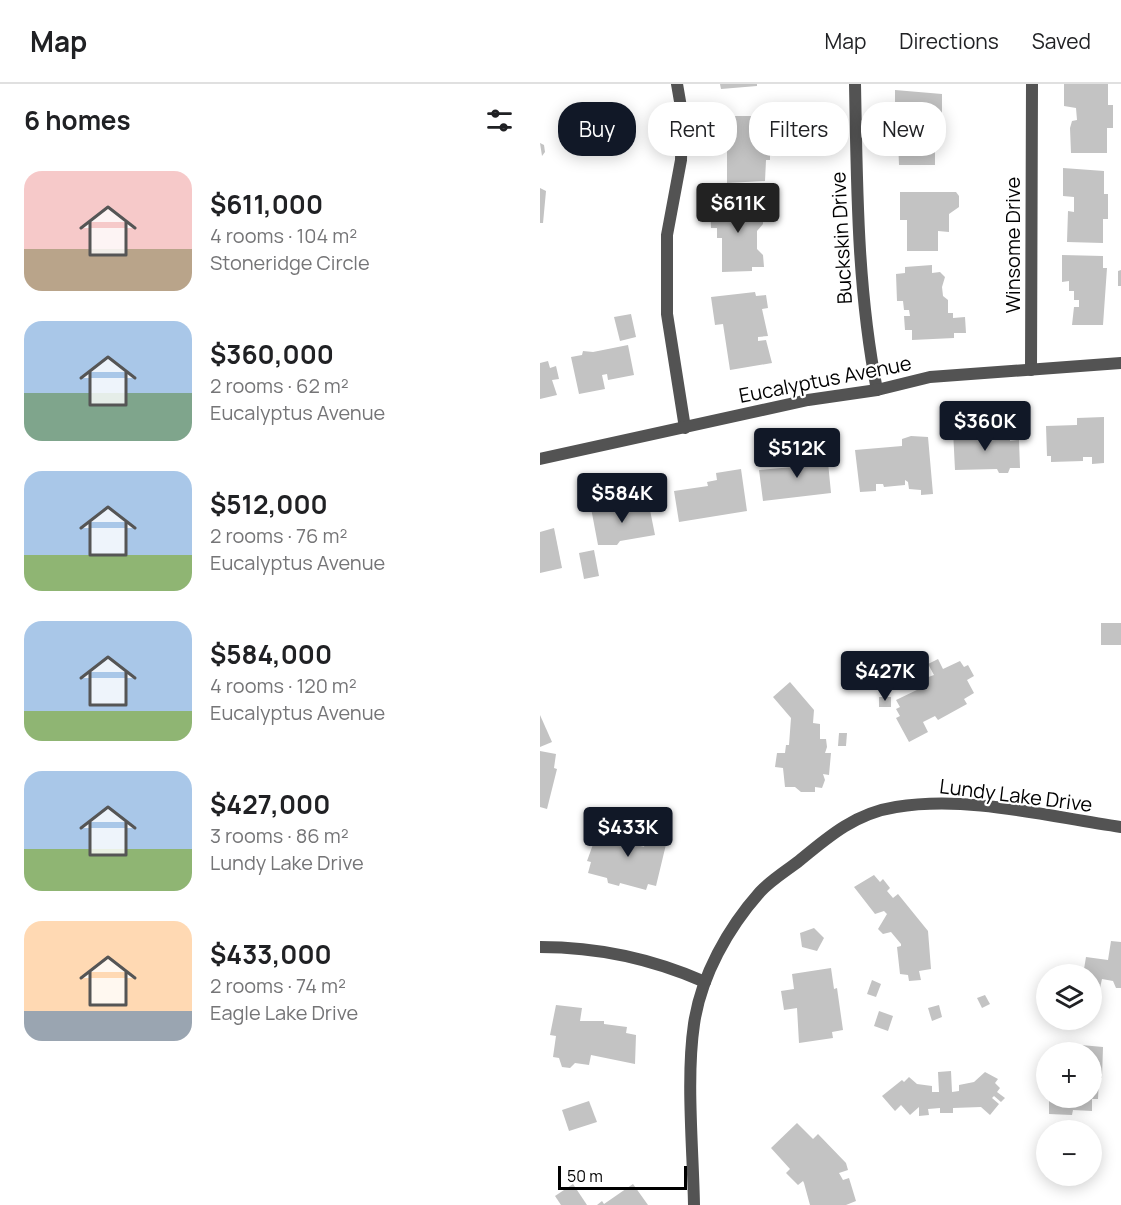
<!DOCTYPE html>
<html lang="en">
<head>
<meta charset="utf-8">
<style>
  body { margin:0; font-family:Manrope,sans-serif; background:#f6f6f6; color:#202124; height:100vh; display:flex; flex-direction:column; font-size:22px; white-space:nowrap }
  * { box-sizing:border-box; margin:0 }
  p { font-size:20px; color:#757577 }
  .icon { flex:none; width:33px; height:33px; fill:none; stroke:currentColor; stroke-width:2; stroke-linecap:round; stroke-linejoin:round }
  .map { position:relative; flex:1; overflow:hidden }
  .drawer { display:flex; flex-direction:column; background:#fff; width:540px }
  .drawer>* { flex:none }
  .banner { position:absolute; left:18px; top:18px; width:472px; height:54px; display:flex; gap:12px }
  .buttons { position:absolute; left:496px; top:880px; display:grid; gap:12px }
  .buttons a { display:grid; place-items:center; width:66px; height:66px; border-radius:50%; background:#fff; box-shadow:0 3px 15px #0003; font-size:30px }
  .scale { position:absolute; left:18px; bottom:15px; width:129px; box-sizing:border-box; padding-left:6px; border:3px solid #000; border-top:0; font-size:16px; line-height:21px; white-space:nowrap; color:#000; -webkit-text-stroke:4px #fff; paint-order:stroke }
  .price { position:absolute; translate:-50% -51px; padding:0 14px; border-radius:6px; background:#111827; color:#fff; font-size:20px; line-height:39px; filter:drop-shadow(0 2px 3px #0008) }
  .price::after { content:''; position:absolute; left:50%; top:36px; width:18px; height:14px; margin-left:-9px; background:inherit; clip-path:polygon(0 0,100% 0,50% 100%) }
  .price.on { background:#222; color:#fff }
  ul { padding:0; list-style:none }
  li { display:flex; align-items:center; gap:18px; height:150px; padding:0 24px }
  li span { display:grid; place-items:center; flex:none; width:168px; height:120px; border-radius:18px; color:#555 }
  li>.icon { margin-inline-start:auto }
  span .icon { width:72px; height:72px; fill:#fffc; stroke-width:1 }
  li b { font-size:26px }
  h2 { display:flex; justify-content:space-between; align-items:center; height:72px; padding:0 24px; font-size:26px }
  .tag { padding:0 21px; border-radius:24px; background:#fff; box-shadow:0 3px 15px #0003; font-size:21px; line-height:54px }
  .tag.on { background:#111827; color:#fff }
  header { display:flex; align-items:center; gap:36px; box-sizing:border-box; height:84px; padding:0 30px; background:#fff; border-bottom:2px solid #e0e0e0 }
  header strong { font-size:28px }
  nav { display:flex; gap:33px; margin-inline-start:auto; font-size:21px }
  main { display:flex; flex:1; min-height:0 }
  .map>svg:first-child { display:block }
  .building { fill:#c3c3c3 }
  .lines { fill:none; stroke-linecap:round; stroke-linejoin:round }
  .minor { stroke:#535353; stroke-width:12 }
  .tertiary { stroke:#535353; stroke-width:12 }
  .labels { text-anchor:middle; dominant-baseline:central; stroke-width:4.5; stroke-linejoin:round; paint-order:stroke }
  .street-label { font-size:20px; fill:#000; stroke:#fff }
</style>
</head>
<body>
<header>
<strong>Map</strong>
<nav><a>Map</a><a>Directions</a><a>Saved</a></nav>
</header>
<main>
<section class="drawer">
<h2>6 homes<svg class="icon" aria-label="filters" viewBox="0 0 24 24"><path d="M4 7h16M4 17h16"/><circle cx="9" cy="7" r="2"/><circle cx="15" cy="17" r="2"/></svg></h2>
<ul>
<li><span style="background:linear-gradient(#f6c9c9 65%,#b9a48a 0)"><svg class="icon" aria-label="home" viewBox="0 0 24 24"><path d="M3 11l9-7 9 7M6 9v11h12V9"/></svg></span><div><b>$611,000</b><p>4 rooms · 104 m²</p><p>Stoneridge Circle</p></div></li>
<li><span style="background:linear-gradient(#a9c7e8 60%,#7fa58c 0)"><svg class="icon" aria-label="home" viewBox="0 0 24 24"><path d="M3 11l9-7 9 7M6 9v11h12V9"/></svg></span><div><b>$360,000</b><p>2 rooms · 62 m²</p><p>Eucalyptus Avenue</p></div></li>
<li><span style="background:linear-gradient(#a9c7e8 70%,#8fb573 0)"><svg class="icon" aria-label="home" viewBox="0 0 24 24"><path d="M3 11l9-7 9 7M6 9v11h12V9"/></svg></span><div><b>$512,000</b><p>2 rooms · 76 m²</p><p>Eucalyptus Avenue</p></div></li>
<li><span style="background:linear-gradient(#a9c7e8 75%,#8fb573 0)"><svg class="icon" aria-label="home" viewBox="0 0 24 24"><path d="M3 11l9-7 9 7M6 9v11h12V9"/></svg></span><div><b>$584,000</b><p>4 rooms · 120 m²</p><p>Eucalyptus Avenue</p></div></li>
<li><span style="background:linear-gradient(#a9c7e8 65%,#8fb573 0)"><svg class="icon" aria-label="home" viewBox="0 0 24 24"><path d="M3 11l9-7 9 7M6 9v11h12V9"/></svg></span><div><b>$427,000</b><p>3 rooms · 86 m²</p><p>Lundy Lake Drive</p></div></li>
<li><span style="background:linear-gradient(#ffd9b3 75%,#9aa5b1 0)"><svg class="icon" aria-label="home" viewBox="0 0 24 24"><path d="M3 11l9-7 9 7M6 9v11h12V9"/></svg></span><div><b>$433,000</b><p>2 rooms · 74 m²</p><p>Eagle Lake Drive</p></div></li>
</ul>
</section>
<div class="map">
<svg width="581" height="1121" viewBox="0 0 581 1121">
  <rect width="100%" height="100%" fill="#fff"/>
  <g class="building">
    <path d="M180,0H217V2L181,5Z"/>
    <path d="M524,0H568V21H573V44H567V69H531L530,44L532,37L537,36L536,24L524,22Z"/>
    <path d="M355,6L402,10V32H398V56H395V81H359L358,56L360,47H366V35L355,34Z"/>
    <path d="M179,32H220V50H227V65H230V76H226L225,97L187,99V60H180Z"/>
    <path d="M0,59L4,61L5,68L2,72Z"/>
    <path d="M523,84L564,87V110H568V135H563V159L527,158L528,127L534,128V113L523,112Z"/>
    <path d="M0,104L6,107L3,139H0Z"/>
    <path d="M360,108H416L419,112V123L409,130V148L398,147V167H367V136H360Z"/>
    <path d="M170,118H215L223,125V140L217,147V165L223,171L224,183H212V187L182,188V154H177V144H171Z"/>
    <path d="M522,171L563,172V184H567L563,241H532L534,223H539V216H534V207H529V197L522,198Z"/>
    <path d="M392,181V189L400,188L405,193L402,203L403,212L408,216V229H413V234L425,233L426,249H414V254L372,256V246H365L364,232H370L369,226H364L363,217H357L356,190L365,189V183Z"/>
    <path d="M581,186V202H578V187Z"/>
    <path d="M215,208L216,212L226,211L228,224L222,225L228,252L218,253V257L226,256L232,279L190,286L183,240L175,241L171,213Z"/>
    <path d="M91,230L96,253L80,257L74,233Z"/>
    <path d="M88,261L94,291L68,296L67,290L62,291L65,305L39,310L31,273L42,271L43,267L53,268Z"/>
    <path d="M8,277L10,284L16,282L19,295L12,296L17,311L0,315V279Z"/>
    <path d="M564,333V379L552,380V373H543V377L511,378V372H507L506,342L537,341V334Z"/>
    <path d="M440,345V357L456,356V351L470,350V357L479,356L480,384H470L468,389H459L457,385L415,386L413,346Z"/>
    <path d="M371,352L388,353L393,410L381,411V406L369,405L368,398L365,396V401L344,403L343,400H336V407L320,408L315,366L362,362V355Z"/>
    <path d="M287,368L291,409L223,417L219,386L253,383L252,379L262,378L261,371Z"/>
    <path d="M201,385L207,427L139,438L134,407L168,402L167,398L177,396L176,389Z"/>
    <path d="M77,420L79,432H85L84,426L109,421L115,451L80,457L77,461H58L51,424Z"/>
    <path d="M14,444L22,484L0,489V448Z"/>
    <path d="M54,466L59,492L44,495L39,469Z"/>
    <rect x="561" y="539" width="20" height="22"/>
    <path d="M398,575L403,585L420,577L424,583L428,581L434,592L427,596L434,609L424,615L427,620L398,636L395,632L383,638L388,648L369,658L356,634L360,632L356,625L360,623L356,616L381,604L380,596L394,591L388,580Z"/>
    <path d="M250,598L274,626L273,639L280,640V655H286L287,663L285,669H291L289,691L283,690L285,696L282,704L275,703V708H261L255,703H245L243,684L235,683L237,669H245L246,661H249L251,634L233,613Z"/>
    <rect x="339" y="613" width="12" height="10"/>
    <path d="M0,631L12,658L0,663Z"/>
    <path d="M299,649H307L306,662H298Z"/>
    <path d="M0,667L16,670L14,684L17,685L7,725L0,723Z"/>
    <path d="M60,741L77,745L75,755L104,763L109,743L129,748L116,802L108,800L106,806L80,799L79,802L68,799L67,794L48,789L51,778L47,777Z"/>
    <path d="M334,791L340,798L343,795L350,804L347,807L353,814L358,810L388,847L391,885L379,887L381,896L369,897L368,891L360,890L357,863L361,862V860L351,848L343,850L338,845L347,830L344,827L335,830L314,803Z"/>
    <path d="M274,844L284,854L277,867L262,863L260,849Z"/>
    <path d="M571,857L581,858V904H576L573,897L562,895L560,904L552,903V891H543L546,873L568,876Z"/>
    <path d="M291,884L294,905L297,904L303,946L292,948L293,954L259,959L257,924L244,926L241,907L254,905L252,890Z"/>
    <path d="M332,896L341,900L336,913L327,910Z"/>
    <path d="M445,911L450,920L442,924L437,914Z"/>
    <path d="M16,921L42,924L40,937H64V940L87,943L86,949L96,951L95,980L51,971L49,981L35,979L30,984L22,983L19,974L13,973L16,952L10,951Z"/>
    <path d="M399,921L402,933L392,937L388,924Z"/>
    <path d="M339,927L353,932L348,947L334,942Z"/>
    <path d="M541,961L563,963L562,994H559L558,1015H552V1027L533,1026L532,1031L509,1030V1014H552V969H528V963Z"/>
    <path d="M411,987L412,1008L419,1007V1001L434,998L445,988L458,995L455,999L460,1004L457,1008L465,1014L461,1018L454,1012L452,1014L459,1020L450,1031L441,1023L413,1024V1029H400V1024L388,1025L389,1031L379,1032V1023L370,1031L361,1021L355,1027L342,1012L362,996L364,998L369,993L377,1000L392,1002V1008H399L398,988Z"/>
    <path d="M49,1017L57,1038L29,1047L22,1026Z"/>
    <path d="M257,1039L273,1055L278,1050L306,1079L308,1086L299,1089L303,1096L309,1094L316,1117L306,1121H270L264,1099L263,1097L258,1101L246,1089L250,1085L231,1064Z"/>
    <path d="M33,1100L47,1121H21L15,1112Z"/>
    <path d="M93,1100L108,1121H57L62,1117L64,1120Z"/>
  </g>
  <g class="lines">
    <g class="minor">
      <path d="M137,0L142,29L141,76L127,151V230L145,344"/>
      <path d="M315,0C317,103 317,204 337,306"/>
      <path d="M491,286L492,0"/>
      <path d="M0,863C58,863 113,875 165,898"/>
      <path d="M154,1121C153,1065 146,994 154,940C161,892 188,844 220,808C231,796 246,787 259,777C289,752 316,729 356,723C429,711 509,733 581,743"/>
    </g>
    <path class="tertiary" d="M0,375L268,316L337,306L390,293L581,279"/>
  </g>
  <g class="labels">
    <g class="street-label">
      <text transform="translate(301 154) rotate(-93)">Buckskin Drive</text>
      <text transform="translate(472 161) rotate(-90)">Winsome Drive</text>
      <text transform="translate(285 295) rotate(-11)">Eucalyptus Avenue</text>
      <text transform="translate(476 711) rotate(7)">Lundy Lake Drive</text>
    </g>
  </g>
</svg>
<div class="buttons">
<a><svg class="icon" aria-label="layers" viewBox="0 0 24 24"><path d="M12 4l9 5-9 5-9-5zM3 14l9 5 9-5"/></svg></a>
<a>+</a>
<a>−</a>
</div>
<div class="scale">50 m</div>
<b class="price on" style="left:198px;top:150px">$611K</b>
<b class="price" style="left:445px;top:368px">$360K</b>
<b class="price" style="left:257px;top:395px">$512K</b>
<b class="price" style="left:82px;top:440px">$584K</b>
<b class="price" style="left:345px;top:618px">$427K</b>
<b class="price" style="left:88px;top:774px">$433K</b>
<div class="banner">
<a class="tag on">Buy</a>
<a class="tag">Rent</a>
<a class="tag">Filters</a>
<a class="tag">New</a>
</div>
</div>
</main>
</body>
</html>
